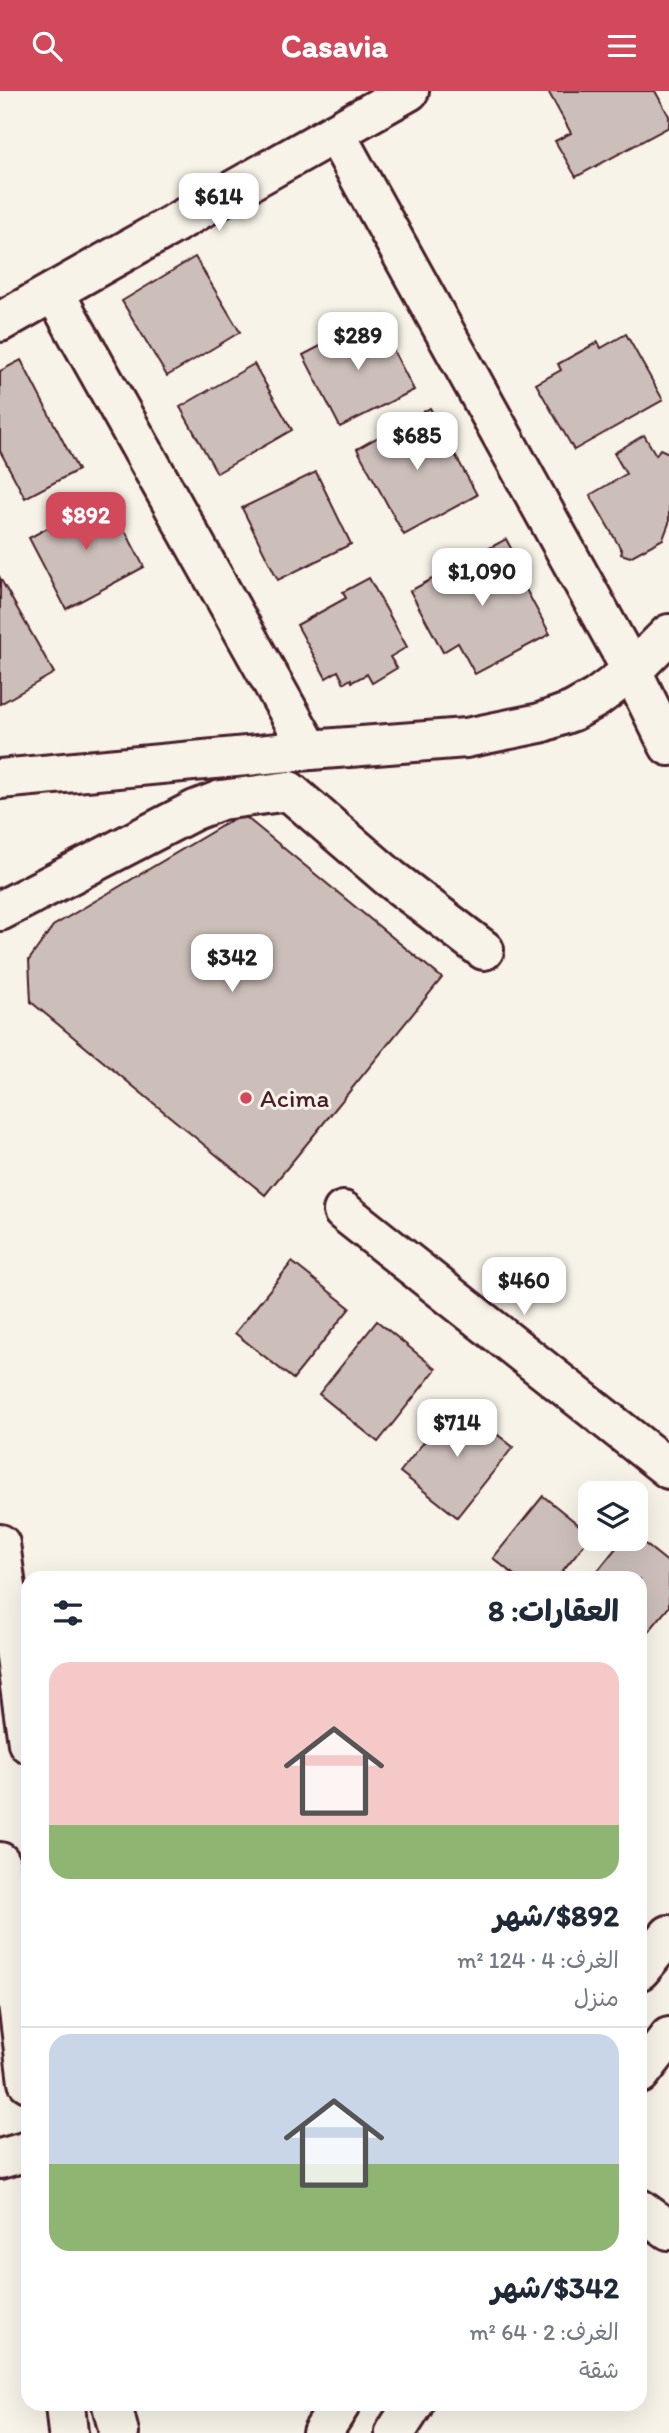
<!DOCTYPE html>
<html lang="ar">
<head>
<meta charset="utf-8">
<style>
  body { margin:0; font-family:Itim,"Playpen Sans Arabic",sans-serif; background:#f6f6f7; color:#1f2937; direction:rtl; height:100vh; display:flex; flex-direction:column; font-size:26px; white-space:nowrap }
  * { box-sizing:border-box; margin:0 }
  p { font-size:23px; color:#747a83 }
  .icon { flex:none; width:38px; height:38px; fill:none; stroke:currentColor; stroke-width:2; stroke-linecap:round; stroke-linejoin:round }
  .map { position:relative; flex:1; overflow:hidden; direction:ltr }
  .details { position:absolute; left:21px; top:1480px; width:626px; height:840px; display:flex; flex-direction:column; background:#fff; border-radius:21px; box-shadow:0 7px 28px #0002; direction:rtl }
  .details>* { flex:none }
  .buttons { position:absolute; left:578px; top:1390px; display:grid; gap:14px }
  .buttons a { display:grid; place-items:center; width:70px; height:70px; border-radius:14px; background:#fff; box-shadow:0 7px 28px #0002; font-size:35px }
  .price { position:absolute; translate:-50% -60px; padding:0 16px; border-radius:14px; background:#fff; color:#222; font-size:23px; line-height:46px; filter:drop-shadow(0 2px 4px #0008) }
  .price::after { content:''; position:absolute; left:50%; top:42px; width:21px; height:16px; margin-left:-10px; background:inherit; clip-path:polygon(0 0,100% 0,50% 100%) }
  .price.selected { background:#d1495b; color:#fff }
  ul { padding:0; list-style:none }
  li { display:grid; align-content:center; gap:14px; height:371px; padding:0 28px }
  li+li { border-top:2px solid #e0e1e3 }
  li span { display:grid; place-items:center; height:217px; border-radius:21px; color:#555 }
  li>.icon { margin-inline-start:auto }
  span .icon { width:126px; height:126px; fill:#fffc; stroke-width:1 }
  li b { font-size:30px }
  h2 { display:flex; justify-content:space-between; align-items:center; height:84px; padding:0 28px; font-size:30px }
  header { display:flex; justify-content:space-between; align-items:center; height:91px; padding:0 28px; background:#d1495b; color:#fff; font-size:32px; font-weight:700 }
  .map>svg:first-child { display:block }
  .building { fill:#ccbfb9; stroke:#4a1f2b; stroke-width:2 }
  .lines { fill:none; stroke-linecap:round; stroke-linejoin:round }
  .minor-casing { stroke:#4a1f2b; stroke-width:44 }
  .major-casing { stroke:#4a1f2b; stroke-width:44 }
  .minor { stroke:#f7f3e8; stroke-width:38 }
  .major { stroke:#f7f3e8; stroke-width:38 }
  .poi-dot { fill:#d1495b; stroke:#f7f3e8; stroke-width:2.5 }
  .labels { text-anchor:middle; dominant-baseline:central; stroke-width:6; stroke-linejoin:round; paint-order:stroke }
  .poi-label { font-size:26px; fill:#4a1f2b; stroke:#f7f3e8; text-anchor:start }
</style>
</head>
<body>
<header><svg class="icon" aria-label="menu" viewBox="0 0 24 24"><path d="M4 6h16M4 12h16M4 18h16"/></svg>Casavia<svg class="icon" aria-label="search" viewBox="0 0 24 24"><circle cx="10" cy="10" r="6"/><path d="M15 15l6 6"/></svg></header>
<div class="map">
<svg width="669" height="2342" viewBox="0 0 669 2342">
  <rect width="100%" height="100%" fill="#f7f3e8"/>
  <filter id="ink" filterUnits="userSpaceOnUse"><feTurbulence type="fractalNoise" baseFrequency=".0143" numOctaves="2"/><feDisplacementMap in="SourceGraphic" scale="14" xChannelSelector="R" yChannelSelector="G"/><feConvolveMatrix kernelMatrix="1 2 1 2 8 2 1 2 1" color-interpolation-filters="sRGB"/></filter>
  <g filter="url(#ink)">
    <g class="building">
      <path d="M548,0H655L669,25V36L576,86L555,50L571,42Z"/>
      <path d="M195,166L240,241L167,285L122,210Z"/>
      <path d="M376,226L414,299L340,336L303,264Z"/>
      <path d="M626,243L663,309L574,359L536,293L561,279L558,273L598,251L601,257Z"/>
      <path d="M21,269L78,379L25,407L0,360V280Z"/>
      <path d="M254,273L292,339L217,382L180,316Z"/>
      <path d="M430,317L477,404L404,444L357,358Z"/>
      <path d="M644,344L656,364L660,358L669,362V432L663,448L630,466L621,463L622,460L590,404L626,383L614,362Z"/>
      <path d="M316,381L351,453L278,489L242,417Z"/>
      <path d="M107,405L144,476L66,518L29,447Z"/>
      <path d="M506,448L521,476L515,478L550,543L475,583L458,552L443,561L410,500Z"/>
      <path d="M0,487L54,582L0,613Z"/>
      <path d="M369,487L407,556L390,566L397,577L372,592L367,583L352,591L351,588L344,592L338,580L326,587L297,534L346,507L343,501Z"/>
      <path d="M242,723L442,887L265,1104L31,911L29,869L53,835Z"/>
      <path d="M292,1171L350,1217L293,1288L235,1242Z"/>
      <path d="M377,1230L436,1278L378,1351L319,1303Z"/>
      <path d="M456,1311L513,1356L457,1426L400,1381Z"/>
      <path d="M543,1405L590,1443V1446L556,1488H519L493,1467Z"/>
      <path d="M635,1445L669,1472V1516L640,1551V1488H591L624,1447H635Z"/>
    </g>
    <g class="lines">
      <g class="minor-casing">
        <g id="minor">
          <path d="M335,42L632,580L669,655"/>
          <path d="M54,201L310,659"/>
          <path d="M0,231L409,0"/>
          <path d="M0,688L310,659L466,647L540,632L573,620L596,607L632,580L669,543"/>
          <path d="M0,820L195,719L221,709L289,700L390,787L484,859"/>
          <path d="M343,1120L669,1378"/>
          <path d="M0,2068L28,2060"/>
          <path d="M640,2118L669,2139"/>
        </g>
      </g>
      <g class="major-casing">
        <g id="major">
          <path d="M0,1453L28,1652"/>
          <path d="M0,1771L28,1991"/>
          <path d="M640,1879L669,1844"/>
          <path d="M640,1983L669,1946"/>
          <path d="M65,2314L68,2342"/>
          <path d="M112,2314L119,2342"/>
          <path d="M322,2342L340,2314"/>
          <path d="M395,2342L413,2314"/>
        </g>
      </g>
      <use href="#minor" class="minor"/>
      <use href="#major" class="major"/>
    </g>
  </g>
  <circle class="poi-dot" cx="246" cy="1007" r="7"/>
  <g class="labels">
    <g class="poi-label">
      <text x="260" y="1007">Acima</text>
    </g>
  </g>
</svg>
<div class="buttons">
<a><svg class="icon" aria-label="layers" viewBox="0 0 24 24"><path d="M12 4l9 5-9 5-9-5zM3 14l9 5 9-5"/></svg></a>
</div>
<b class="price" style="left:219px;top:142px">$614</b>
<b class="price" style="left:358px;top:281px">$289</b>
<b class="price" style="left:417px;top:381px">$685</b>
<b class="price selected" style="left:86px;top:461px">$892</b>
<b class="price" style="left:482px;top:517px">$1,090</b>
<b class="price" style="left:232px;top:903px">$342</b>
<b class="price" style="left:524px;top:1226px">$460</b>
<b class="price" style="left:457px;top:1368px">$714</b>
<section class="details">
<h2>العقارات: 8<svg class="icon" aria-label="filters" viewBox="0 0 24 24"><path d="M4 7h16M4 17h16"/><circle cx="9" cy="7" r="2"/><circle cx="15" cy="17" r="2"/></svg></h2>
<ul>
<li><span style="background:linear-gradient(#f6c9c9 75%,#8fb573 0)"><svg class="icon" aria-label="home" viewBox="0 0 24 24"><path d="M3 11l9-7 9 7M6 9v11h12V9"/></svg></span><div><b>$892/شهر</b><p>الغرف: 4 · 124 m²</p><p>منزل</p></div></li>
<li><span style="background:linear-gradient(#c9d6e8 60%,#8fb573 0)"><svg class="icon" aria-label="home" viewBox="0 0 24 24"><path d="M3 11l9-7 9 7M6 9v11h12V9"/></svg></span><div><b>$342/شهر</b><p>الغرف: 2 · 64 m²</p><p>شقة</p></div></li>
</ul>
</section>
</div>
</body>
</html>
